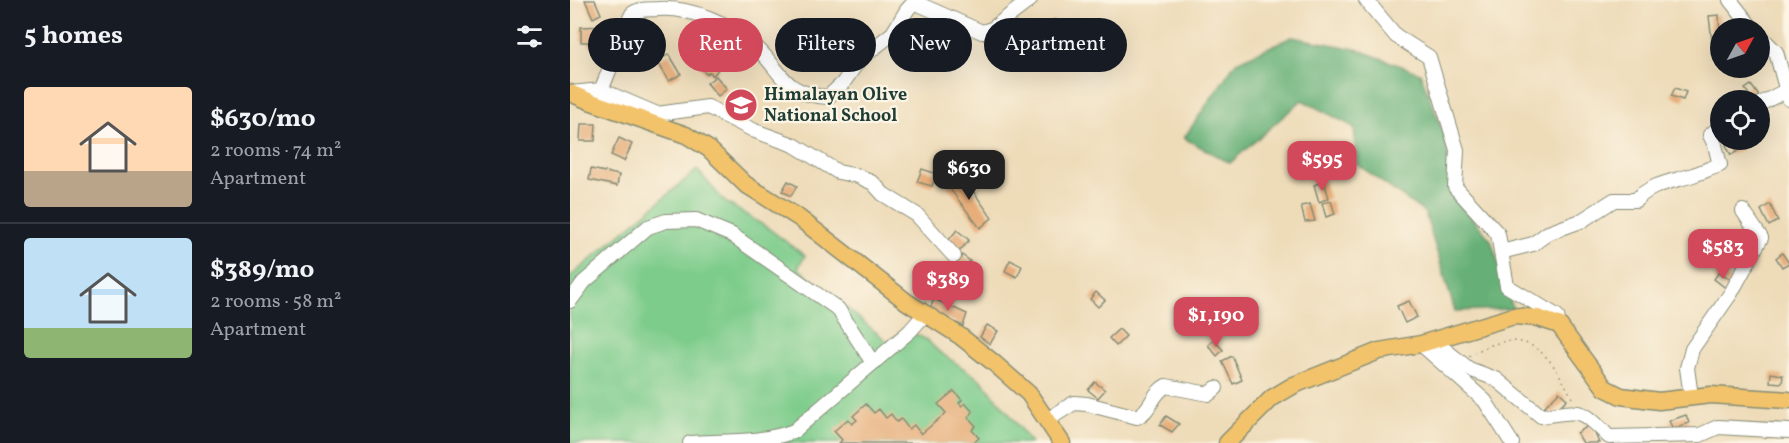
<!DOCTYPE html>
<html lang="en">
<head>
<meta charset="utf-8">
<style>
  body { margin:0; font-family:Vollkorn,serif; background:#242831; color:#f1f3f6; height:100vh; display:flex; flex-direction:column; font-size:22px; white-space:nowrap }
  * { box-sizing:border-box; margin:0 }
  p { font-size:20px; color:#9ea1a6 }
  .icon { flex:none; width:33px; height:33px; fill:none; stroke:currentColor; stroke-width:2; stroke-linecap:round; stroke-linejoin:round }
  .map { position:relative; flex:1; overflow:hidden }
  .side { display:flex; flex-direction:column; background:#171b24; width:570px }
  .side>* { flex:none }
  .hud { position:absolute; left:18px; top:18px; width:570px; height:54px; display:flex; gap:12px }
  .needle { width:39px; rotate:50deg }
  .controls { position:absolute; left:1140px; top:18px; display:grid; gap:12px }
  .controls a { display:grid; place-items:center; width:60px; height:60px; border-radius:50%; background:#171b24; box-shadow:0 6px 24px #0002; font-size:30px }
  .price { position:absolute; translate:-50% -51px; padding:0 14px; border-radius:12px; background:#d1495b; color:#fff; font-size:20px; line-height:39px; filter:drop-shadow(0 2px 3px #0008) }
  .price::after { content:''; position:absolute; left:50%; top:36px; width:18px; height:14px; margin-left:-9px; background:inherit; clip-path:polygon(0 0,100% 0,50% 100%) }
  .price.on { background:#222; color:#fff }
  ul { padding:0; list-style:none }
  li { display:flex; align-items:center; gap:18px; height:150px; padding:0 24px }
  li+li { border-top:2px solid #363941 }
  li span { display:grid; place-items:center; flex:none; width:168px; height:120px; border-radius:6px; color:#555 }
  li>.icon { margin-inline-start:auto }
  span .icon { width:72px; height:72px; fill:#fffc; stroke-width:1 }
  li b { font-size:26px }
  h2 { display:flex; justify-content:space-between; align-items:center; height:72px; padding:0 24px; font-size:26px }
  .pill { padding:0 21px; border-radius:27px; background:#171b24; box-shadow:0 6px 24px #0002; font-size:21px; line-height:54px }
  .pill.on { background:#d1495b; color:#fff }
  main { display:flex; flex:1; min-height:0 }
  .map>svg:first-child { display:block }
  .green { fill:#7dcc8b; stroke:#4e8460; stroke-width:1.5 }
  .forest { fill:#66b077; stroke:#427656; stroke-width:1.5 }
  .building { fill:#e7ae7a }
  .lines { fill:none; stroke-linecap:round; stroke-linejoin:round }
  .minor-casing { stroke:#868c76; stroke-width:16 }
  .major-casing { stroke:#868c76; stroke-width:19 }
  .path { stroke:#868c76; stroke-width:1.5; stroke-dasharray:1.5 4.5; stroke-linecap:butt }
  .minor { stroke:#fff; stroke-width:14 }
  .major { stroke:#f2c36a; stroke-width:16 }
  .labels { text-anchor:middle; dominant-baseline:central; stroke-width:4.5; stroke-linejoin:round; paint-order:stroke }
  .poi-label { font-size:18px; font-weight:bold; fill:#1f3d34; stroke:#fcf5e5; text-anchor:start }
</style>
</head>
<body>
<main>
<section class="side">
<h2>5 homes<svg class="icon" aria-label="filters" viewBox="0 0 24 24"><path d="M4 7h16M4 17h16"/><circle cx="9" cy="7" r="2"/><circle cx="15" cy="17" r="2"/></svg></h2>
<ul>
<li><span style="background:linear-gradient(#ffd9b3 70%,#b9a48a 0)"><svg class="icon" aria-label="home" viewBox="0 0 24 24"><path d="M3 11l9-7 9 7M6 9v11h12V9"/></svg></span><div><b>$630/mo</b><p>2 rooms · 74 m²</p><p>Apartment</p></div></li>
<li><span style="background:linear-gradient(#bfe0f5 75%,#8fb573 0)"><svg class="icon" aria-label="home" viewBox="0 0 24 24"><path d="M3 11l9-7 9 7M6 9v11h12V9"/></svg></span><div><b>$389/mo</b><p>2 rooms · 58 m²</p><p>Apartment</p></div></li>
</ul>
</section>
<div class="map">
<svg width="1219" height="443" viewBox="0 0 1219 443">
  <rect width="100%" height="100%" fill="#fcf5e5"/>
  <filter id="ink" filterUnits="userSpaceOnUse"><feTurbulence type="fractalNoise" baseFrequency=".0167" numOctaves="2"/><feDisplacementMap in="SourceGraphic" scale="12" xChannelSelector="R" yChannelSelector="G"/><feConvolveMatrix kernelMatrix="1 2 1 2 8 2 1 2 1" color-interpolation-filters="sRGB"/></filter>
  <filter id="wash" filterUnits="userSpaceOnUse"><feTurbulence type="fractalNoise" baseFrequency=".008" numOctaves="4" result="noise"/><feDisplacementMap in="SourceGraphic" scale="24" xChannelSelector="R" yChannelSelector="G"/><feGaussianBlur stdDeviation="1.35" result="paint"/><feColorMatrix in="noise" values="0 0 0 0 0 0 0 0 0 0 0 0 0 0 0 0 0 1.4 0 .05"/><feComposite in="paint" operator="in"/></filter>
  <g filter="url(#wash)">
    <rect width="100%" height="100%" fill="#eedcb9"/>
    <path class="green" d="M127,170L155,202L198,228L235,256L228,268L318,342L336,329L357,340L368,351L411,380L437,411L461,443H0V277Z"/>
    <path class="forest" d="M722,37L786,49L850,73L874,134L885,198L921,240L943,309L885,311L855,213L787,164L784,127L732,100L660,163L614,138L666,62Z"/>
    <g id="blocks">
      <g class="building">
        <path d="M15,0H25L31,14L23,18Z"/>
        <path d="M1149,15L1150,40L1142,41L1139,16Z"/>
        <path d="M484,20L490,28L479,36L473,28Z"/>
        <path d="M35,26V41H25L26,47H20L18,42H11V27Z"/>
        <path d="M78,30L85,40L72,49L66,38Z"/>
        <path d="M99,54L111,74L99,81L87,61Z"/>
        <path d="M144,61L149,68L143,76L140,72L136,74L129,66Z"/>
        <path d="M146,76L157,89L148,96L137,83Z"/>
        <path d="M1181,85L1189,96L1183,100L1175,89Z"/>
        <path d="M1105,88L1116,92L1113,100L1101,96Z"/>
        <path d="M177,90L182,96L162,112L157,106Z"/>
        <path d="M11,124H26L25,141H10Z"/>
        <path d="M49,138L62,144L54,161L41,155Z"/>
        <path d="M1168,140L1172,149L1161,155L1156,145Z"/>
        <path d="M21,169L49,175L47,186L19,180Z"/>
        <path d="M352,169L367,174L362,186L347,182Z"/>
        <path d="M391,174L422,218L410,228L376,184Z"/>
        <path d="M218,181L227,186L221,196L212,191Z"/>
        <path d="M754,181L759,198L749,202L744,185Z"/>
        <path d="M761,201L765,214L756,217L752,203Z"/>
        <path d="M740,204L745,221L735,222L731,206Z"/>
        <path d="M1200,204L1208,221L1199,226L1191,210Z"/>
        <path d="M387,230L399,240L388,253L376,243Z"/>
        <path d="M1212,253L1219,263L1212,267L1206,258Z"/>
        <path d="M392,255L400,261L391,273L383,266Z"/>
        <path d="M440,260L452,266L447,277L435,271Z"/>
        <path d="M1149,272L1163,281L1157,289L1144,279Z"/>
        <path d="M374,280L390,291L381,305L366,293Z"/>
        <path d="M526,292L535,300L528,307L520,299Z"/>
        <path d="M364,299L397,314L393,326L359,311Z"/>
        <path d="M839,301L847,317L835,323L827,306Z"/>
        <path d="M417,325L428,331L420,344L410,337Z"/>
        <path d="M549,329L556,336L546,346L539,338Z"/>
        <path d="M644,340L653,350L647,356L638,345Z"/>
        <path d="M662,356L672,380L663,384L652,361Z"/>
        <path d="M1201,373L1213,375L1212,383L1200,382Z"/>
        <path d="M525,382L535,390L528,398L518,390Z"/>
        <path d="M384,391L392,400L389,403L392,406L395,403L403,412L398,417L406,426L402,430L409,438L403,443H269L272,440L264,431L278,419L282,424L287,420L283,416L296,404L304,413L309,409L316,418L321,414L327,422L331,419L339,429L344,425L351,434L376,413L368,404Z"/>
        <path d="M989,392L997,399L982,414L974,407Z"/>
        <path d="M1116,415L1119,423L1103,429L1099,421Z"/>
        <path d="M596,416L609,424L602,432L590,425Z"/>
        <path d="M1021,424L1029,443H1013L1007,433Z"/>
      </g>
    </g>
  </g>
  <g filter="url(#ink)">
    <use href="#blocks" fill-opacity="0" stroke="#868c76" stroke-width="1.5"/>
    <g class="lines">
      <g class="minor-casing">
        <g id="minor">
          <path d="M796,0L826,36L859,57L887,150L885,187L928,234L937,286L987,316L989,325"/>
          <path d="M1160,0L1182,28"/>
          <path d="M1190,36L1206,52L1219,99"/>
          <path d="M31,90L87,114L138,107L185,131L224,145L268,172L288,176L303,183L313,194L347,215L384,256"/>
          <path d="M1,93L31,90C37,78 59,17 62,14C69,8 81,10 89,9C122,7 163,25 186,47C214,73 212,94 258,97L273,83L289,60L323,33L337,10L344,2L412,32L422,29L460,0"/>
          <path d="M1190,104L1215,91"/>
          <path d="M931,252L963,244L978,233L1011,221L1044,200H1066C1082,183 1102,182 1123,175C1132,172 1141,168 1150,165L1145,145L1140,135L1150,127"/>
          <path d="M0,301L14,282L78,227L96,221L126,220L162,235L268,309L303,363"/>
          <path d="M864,341L899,369L926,379L971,416C1012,411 1010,407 1039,437L1130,435L1148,427L1219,431"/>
          <path d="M851,344L915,401L942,443"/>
          <path d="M1121,396L1117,368L1122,349L1161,293L1191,238L1173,211"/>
          <path d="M477,420L504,403L517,404L567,417C581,411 582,393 596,386L639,394L646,388"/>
          <path d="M120,443C155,441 194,443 224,431L340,331L355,314"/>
        </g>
      </g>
      <g class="major-casing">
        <g id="major">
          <path d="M0,93L19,101L116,135L139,149L175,184L229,218L337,302L390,336L424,363L459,394L492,443"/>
          <path d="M657,443L702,398L724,385L809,351L851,344L944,316L968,318L989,325L1035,388L1051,396L1089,401L1141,395L1219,400"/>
        </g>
      </g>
      <path class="path" d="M899,356C955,322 979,350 1003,400"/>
      <use href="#minor" class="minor"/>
      <use href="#major" class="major"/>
    </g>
  </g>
  <defs>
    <g id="school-disc" transform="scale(1.725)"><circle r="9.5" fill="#d1495b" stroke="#fcf5e5"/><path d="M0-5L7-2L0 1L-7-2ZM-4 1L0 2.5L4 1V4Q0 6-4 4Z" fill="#fff"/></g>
  </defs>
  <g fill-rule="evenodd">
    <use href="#school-disc" x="171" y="105"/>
  </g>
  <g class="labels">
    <g class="poi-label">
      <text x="194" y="95">Himalayan Olive<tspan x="194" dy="21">National School</tspan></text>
    </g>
  </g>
</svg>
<div class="controls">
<a><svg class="needle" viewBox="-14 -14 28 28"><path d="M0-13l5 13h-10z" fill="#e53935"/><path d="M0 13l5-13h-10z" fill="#9ea1a6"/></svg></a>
<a><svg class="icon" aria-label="locate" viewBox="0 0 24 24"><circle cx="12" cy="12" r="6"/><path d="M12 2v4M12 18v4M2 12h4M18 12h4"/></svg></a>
</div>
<b class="price" style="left:752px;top:192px">$595</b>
<b class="price on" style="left:399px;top:201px">$630</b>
<b class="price" style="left:1153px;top:280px">$583</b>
<b class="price" style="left:378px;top:312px">$389</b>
<b class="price" style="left:646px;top:348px">$1,190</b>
<div class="hud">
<a class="pill">Buy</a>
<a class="pill on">Rent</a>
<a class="pill">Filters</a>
<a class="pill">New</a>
<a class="pill">Apartment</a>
</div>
</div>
</main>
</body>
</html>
